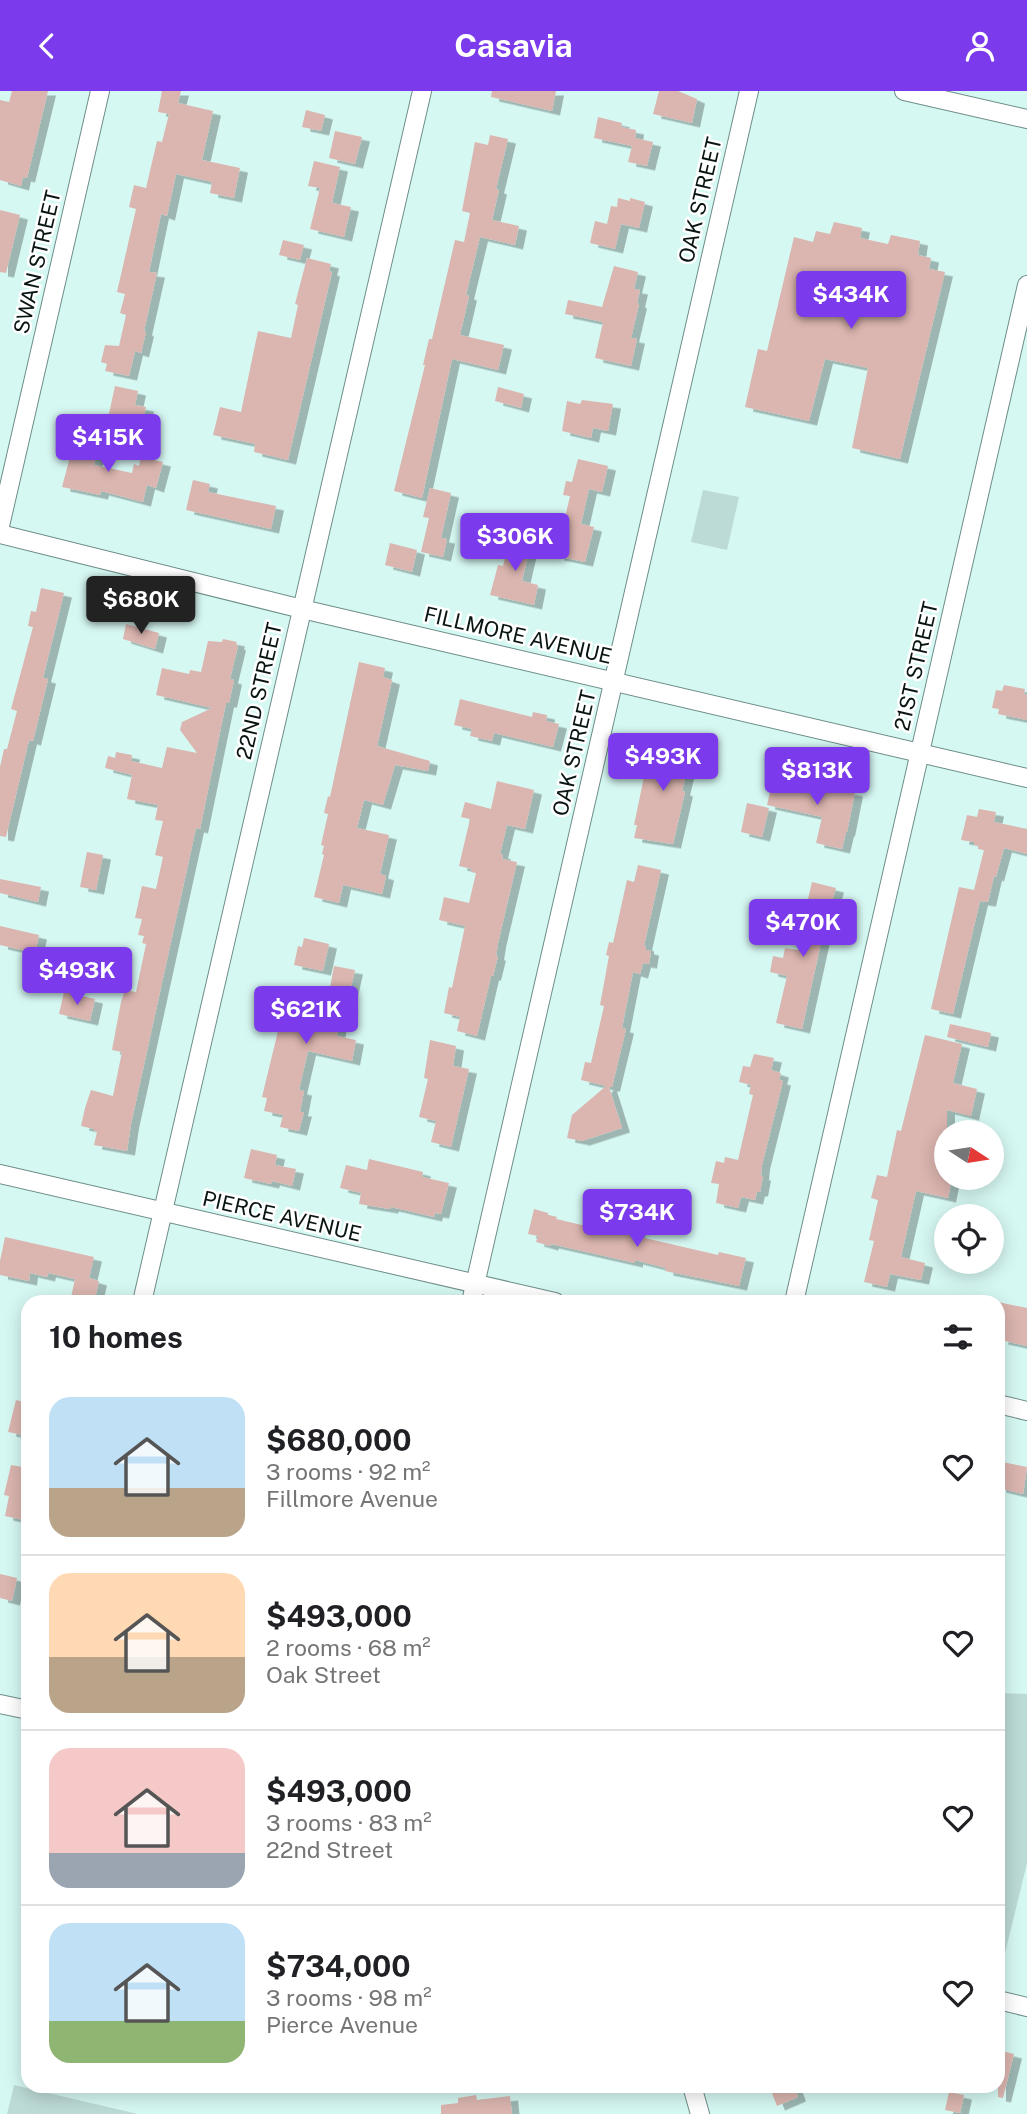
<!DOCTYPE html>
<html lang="en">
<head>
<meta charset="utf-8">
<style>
  body { margin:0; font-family:"Public Sans",sans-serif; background:#f2f2f2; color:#202124; height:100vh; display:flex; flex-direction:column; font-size:26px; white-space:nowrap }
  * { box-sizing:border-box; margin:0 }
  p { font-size:23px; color:#757577 }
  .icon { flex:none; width:38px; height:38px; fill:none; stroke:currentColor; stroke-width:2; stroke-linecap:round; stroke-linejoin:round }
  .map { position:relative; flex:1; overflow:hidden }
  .drawer { position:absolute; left:21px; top:1204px; width:984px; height:798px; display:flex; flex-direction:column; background:#fff; border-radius:21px; box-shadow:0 4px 18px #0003 }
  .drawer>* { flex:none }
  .needle { width:46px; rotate:102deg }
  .fabs { position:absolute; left:934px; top:1029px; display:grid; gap:14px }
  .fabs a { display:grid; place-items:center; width:70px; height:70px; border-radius:50%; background:#fff; box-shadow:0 4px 18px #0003; font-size:35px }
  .price { position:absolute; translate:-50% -60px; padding:0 16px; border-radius:7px; background:#7c3aed; color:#fff; font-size:23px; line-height:46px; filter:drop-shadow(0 2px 4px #0008) }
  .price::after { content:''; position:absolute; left:50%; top:42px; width:21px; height:16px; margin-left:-10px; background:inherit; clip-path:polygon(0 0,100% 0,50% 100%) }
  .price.selected { background:#222; color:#fff }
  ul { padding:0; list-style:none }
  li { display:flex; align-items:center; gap:21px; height:175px; padding:0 28px }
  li+li { border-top:2px solid #e0e0e0 }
  li span { display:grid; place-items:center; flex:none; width:196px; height:140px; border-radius:21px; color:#555 }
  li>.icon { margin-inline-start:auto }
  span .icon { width:84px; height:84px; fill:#fffc; stroke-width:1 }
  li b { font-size:30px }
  h2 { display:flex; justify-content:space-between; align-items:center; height:84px; padding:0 28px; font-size:30px }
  header { display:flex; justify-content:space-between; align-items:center; height:91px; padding:0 28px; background:#7c3aed; color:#fff; font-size:32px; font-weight:700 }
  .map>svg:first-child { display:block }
  .green { fill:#bcdad6 }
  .building { fill:#dbb5af; filter:url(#shadow) }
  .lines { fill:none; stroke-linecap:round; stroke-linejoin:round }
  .minor-casing { stroke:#6e8d89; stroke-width:20 }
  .minor { stroke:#fff; stroke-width:18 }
  .labels { text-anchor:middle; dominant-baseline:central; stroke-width:5; stroke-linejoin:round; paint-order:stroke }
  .street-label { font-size:21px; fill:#091513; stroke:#fff }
</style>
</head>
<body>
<header><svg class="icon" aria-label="back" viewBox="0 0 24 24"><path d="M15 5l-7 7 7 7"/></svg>Casavia<svg class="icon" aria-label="person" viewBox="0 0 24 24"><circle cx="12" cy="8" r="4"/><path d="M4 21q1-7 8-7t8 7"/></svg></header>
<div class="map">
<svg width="1027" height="2023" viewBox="0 0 1027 2023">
  <defs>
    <filter id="shadow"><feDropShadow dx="8" dy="4.5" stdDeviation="0" flood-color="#0004"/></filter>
  </defs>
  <rect width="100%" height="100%" fill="#d6f8f3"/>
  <g class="green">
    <path d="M703,399L739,406L727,459L691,451Z"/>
    <path d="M998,1602L1027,1603V1772L998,1891Z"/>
    <path d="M14,1994L125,2020L138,2023H7Z"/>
  </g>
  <g class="building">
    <path d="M12,0H48L27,87L23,86L21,95L0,89V9L9,11Z"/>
    <path d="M162,0H181L178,12L213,20L202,69L240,77L234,107L210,102L212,91L176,83L167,125L161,123L149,181L157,182L144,240L146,241L141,262L135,260L129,285L105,280L107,273L101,271L105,254L119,255L126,224L120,222L125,203L117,201L136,118L129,116L134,94L146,97L157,50L162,51L169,23L158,21Z"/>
    <path d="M492,0H556L552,20L491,6Z"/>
    <path d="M659,0H678L697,8L692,32L653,23Z"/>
    <path d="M306,19L325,24L321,40L302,36Z"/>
    <path d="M598,26L622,32L621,36L636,39L635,47L653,51L647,75L628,71L632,55L594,47Z"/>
    <path d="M335,40L362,46L355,73L329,67Z"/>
    <path d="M490,44L508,48L496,98L499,99L492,129L519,135L515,154L480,146L466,204L469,205L460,244L504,254L498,279L452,268L422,407L394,400L425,274H423L429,248H432L455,149L464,151L470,122L462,120L475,51L488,54Z"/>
    <path d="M314,70L340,76L332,112L351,116L344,146L310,138L320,97L308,95Z"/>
    <path d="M618,107L630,110V107L645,111L639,137L621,133L615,158L590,152L595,130L607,133L611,115L617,116Z"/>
    <path d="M0,119L20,124L6,182L0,181Z"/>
    <path d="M834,131L862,137L860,147L888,153L891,144L920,150L918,164L931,167L929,178L945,181L900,368L852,357L868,277L825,268L809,330L745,316L758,258L767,260L794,146L813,151L816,140L830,143Z"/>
    <path d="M283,149L304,154L300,169L279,164Z"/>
    <path d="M307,167L331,173L329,180L332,181L288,369L254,361L255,353L213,344L220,316L241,321L258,240L291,247L298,214L295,213Z"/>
    <path d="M614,175L638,181L634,198L640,199L637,212L639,213L631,247L637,248L631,275L595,267L603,231L565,223L568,209L602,216Z"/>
    <path d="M115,295L138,300L135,314L146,316L141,340L107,332Z"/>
    <path d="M498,296L524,303L521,317L495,310Z"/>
    <path d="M582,309L613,313L608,340L593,337L591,347L562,340L567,310L580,313Z"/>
    <path d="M75,347L99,353L94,374L132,382L134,373L139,375L141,366L163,371L156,397L147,394L143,411L101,400L100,404L62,396Z"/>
    <path d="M578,368L608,375L602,401L589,398L581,433L594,436L585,471L556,465L570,405L563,404L566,390L572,391Z"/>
    <path d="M193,389L210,393L208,401L276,415L271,438L186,419Z"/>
    <path d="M430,397L451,402L441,447L447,448L443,466L421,461L429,427L423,426Z"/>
    <path d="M511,442L532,447L522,490L538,494L534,514L490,504L498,474L503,475Z"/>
    <path d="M390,452L417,459L412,481L385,474Z"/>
    <path d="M41,497L64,502L43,587L48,588L33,650L29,649L6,746L0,745V676L4,658H7L17,620L11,618L33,536L28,535L31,520L36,521Z"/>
    <path d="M126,533L159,542L155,558L123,548Z"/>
    <path d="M223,548L237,551L236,554L238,555L230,588L234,589L229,612H226L200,738L196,737L131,1033L127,1060L94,1054L97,1041L94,1040V1038L81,1035L85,1017L91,999L113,1005L122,961L112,959L121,911L125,899L136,901L146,853L142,852L144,845L138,844L142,828L135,827L142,795L156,798L163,766L155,764L163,730L155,729L158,714L127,708L132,684L105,677L108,665L115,667L116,661L132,664L131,670L162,677L167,656L197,662L180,639L182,631L212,617L156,604L162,577L189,583L190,579L201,581L208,550L222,551Z"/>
    <path d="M359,571L385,577L383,586L392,589L377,655L430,670L428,680L395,674L383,714L364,709L357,737L389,744L380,783L386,785L382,803L343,794L339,812L314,806L324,764L322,763L324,755L321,754L328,723L324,722L328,705L330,706Z"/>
    <path d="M1004,594L1025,598L1024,603L1027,604V629L998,623L999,618L992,617L996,599L1002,600Z"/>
    <path d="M460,608L532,626L533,621L547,624L546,630L559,633L553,656L494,642L492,650L470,645L472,638L454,634Z"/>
    <path d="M670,651L693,655L682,700L685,701L673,753L634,747L637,734H634L648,667L654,661L656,652L663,654Z"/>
    <path d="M773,688L784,691V688L855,701L847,741H846L842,758L816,752L822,726L767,714Z"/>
    <path d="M497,690L534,699L525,738L507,734L500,763L503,764L502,768L517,771L498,852L496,865H498L493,885H491L477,945L457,940L460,926L444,922L449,896L452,897L465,835L439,829L444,806L469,812L476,782L471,781L472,778L459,775L470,728L461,726L465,711L491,718Z"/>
    <path d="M747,712L769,717L762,746L741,741Z"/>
    <path d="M979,718L996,721L994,731L1027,738V763L1004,757L996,786L994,785L988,811L980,810L953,923L931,918L959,796L974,799L984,759L978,758V755L974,754V751L961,749L967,724L977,726Z"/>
    <path d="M87,761L103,764L96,799L80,796Z"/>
    <path d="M638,774L661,779L644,855L646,856V859L651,860L649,873L643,872L640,883L633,881L622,937L626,938L612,996H609L622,1037L582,1050L567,1047L572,1024L606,995L581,989L585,971L591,972L604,915L600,914L609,865L606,864L609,851L613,852L627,789L634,791Z"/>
    <path d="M0,788L41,796L38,811L0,802Z"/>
    <path d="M812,791L836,797L824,838L802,938L776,932L787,885L770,881L773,865L783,867L785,857L798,859L810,808H808Z"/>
    <path d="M0,835L39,844L35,862L0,854Z"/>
    <path d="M304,847L329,853L323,880L294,874L298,855L302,856Z"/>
    <path d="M334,875L355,879L346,918L342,917L337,945L356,949L352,970L308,960L299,999L304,1000L300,1021H304L299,1040L280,1036L283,1024L264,1020L267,1007L262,1006L287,903L327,913Z"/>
    <path d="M64,901L95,908L90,930L59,923Z"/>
    <path d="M950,933L991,942L988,956L947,946Z"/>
    <path d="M925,944L962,953L953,992L977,998L971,1025L947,1019V1087H952L948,1107L916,1100L901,1166L925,1172L921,1189L890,1183L887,1196L864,1191L874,1150L869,1149L878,1109L871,1107L877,1084L887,1086L897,1039L901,1040Z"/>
    <path d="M430,949L456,955L453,975L469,978L451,1056L431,1051L436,1030L419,1026L428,988L424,987Z"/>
    <path d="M754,963L774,967L771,979L781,982L779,989L783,990L762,1074L761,1085H763L760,1101H757L755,1109L741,1106L738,1117L716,1112L719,1093L711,1092L716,1070L724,1072L725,1066L738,1069L753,1004L749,1003L751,994L739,991L743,975L750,976Z"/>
    <path d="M251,1058L277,1064L275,1074L296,1078L292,1095L272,1090L271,1093L244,1087Z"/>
    <path d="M369,1068L423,1081L422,1086L449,1092L441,1123L435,1122L434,1126L391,1116L390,1118L359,1113L361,1102L340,1097L346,1074L367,1079Z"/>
    <path d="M534,1118L548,1122V1124L557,1126L556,1128L586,1135L616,1140L618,1133L638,1138L636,1145L718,1164L719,1161L746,1167L739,1195L665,1180L666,1177L635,1169V1172L551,1153L550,1155L536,1151L538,1145L528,1143Z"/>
    <path d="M5,1146L94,1166L89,1187L99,1190L94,1211H70L75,1188L48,1182L47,1186L30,1182L29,1190L0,1184V1170Z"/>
    <path d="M998,1211L1027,1217V1255L1000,1249L1003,1239L998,1238Z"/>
    <path d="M16,1309L28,1312V1345L8,1341Z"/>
    <path d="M998,1370L1027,1376L1023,1403L998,1397Z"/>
    <path d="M11,1374L28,1377V1430L5,1425L9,1405L4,1404Z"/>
    <path d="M0,1483L17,1487L12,1510L0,1507Z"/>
    <path d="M998,1959L1014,1963L1003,2007L998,2006Z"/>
    <path d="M769,1995H794L798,2006L777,2015Z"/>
    <path d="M949,2001L964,2004L960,2022L945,2019Z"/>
    <path d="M476,2004L477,2009L510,2005L512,2023H441V2014L458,2012V2007Z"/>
  </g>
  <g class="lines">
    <g class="minor-casing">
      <g id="minor">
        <path d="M904,0L1027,28"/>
        <path d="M0,435L100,0"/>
        <path d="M0,443L302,518L1027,687"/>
        <path d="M0,1083L555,1211"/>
        <path d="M142,1211L422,0"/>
        <path d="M471,1211L749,0"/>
        <path d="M794,1211L1027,194"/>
        <path d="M998,1313L1027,1320"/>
        <path d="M0,1613L28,1619"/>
        <path d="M998,1909L1027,1916"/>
        <path d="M692,1995L700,2023"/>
      </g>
    </g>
    <use href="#minor" class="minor"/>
  </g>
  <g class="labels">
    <g class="street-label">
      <text transform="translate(700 109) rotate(-77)">OAK STREET</text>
      <text transform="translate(37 171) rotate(-77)">SWAN STREET</text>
      <text transform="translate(518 544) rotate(13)">FILLMORE AVENUE</text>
      <text transform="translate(916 575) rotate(-77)">21ST STREET</text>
      <text transform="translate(259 600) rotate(-77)">22ND STREET</text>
      <text transform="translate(574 662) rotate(-77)">OAK STREET</text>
      <text transform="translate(282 1125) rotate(13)">PIERCE AVENUE</text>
    </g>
  </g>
</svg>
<div class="fabs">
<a><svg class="needle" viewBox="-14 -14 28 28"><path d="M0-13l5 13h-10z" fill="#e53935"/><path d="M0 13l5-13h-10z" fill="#757577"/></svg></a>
<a><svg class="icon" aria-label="locate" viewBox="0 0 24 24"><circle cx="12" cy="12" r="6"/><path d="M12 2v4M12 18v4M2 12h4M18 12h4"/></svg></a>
</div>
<b class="price" style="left:851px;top:240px">$434K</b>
<b class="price" style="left:108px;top:383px">$415K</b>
<b class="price" style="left:515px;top:482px">$306K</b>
<b class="price selected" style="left:141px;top:545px">$680K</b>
<b class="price" style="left:663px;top:702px">$493K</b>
<b class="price" style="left:817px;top:716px">$813K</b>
<b class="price" style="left:803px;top:868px">$470K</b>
<b class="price" style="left:77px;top:916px">$493K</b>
<b class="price" style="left:306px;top:955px">$621K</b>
<b class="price" style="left:637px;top:1158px">$734K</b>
<section class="drawer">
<h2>10 homes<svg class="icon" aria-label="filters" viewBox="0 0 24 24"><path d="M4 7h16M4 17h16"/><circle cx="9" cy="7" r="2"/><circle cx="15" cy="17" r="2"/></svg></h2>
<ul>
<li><span style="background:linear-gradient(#bfe0f5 65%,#b9a48a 0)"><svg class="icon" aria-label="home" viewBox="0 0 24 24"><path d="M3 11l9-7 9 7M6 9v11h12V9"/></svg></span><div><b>$680,000</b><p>3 rooms · 92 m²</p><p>Fillmore Avenue</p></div><svg class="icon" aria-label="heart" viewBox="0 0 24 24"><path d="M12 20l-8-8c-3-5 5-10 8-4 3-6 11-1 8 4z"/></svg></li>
<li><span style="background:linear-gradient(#ffd9b3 60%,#b9a48a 0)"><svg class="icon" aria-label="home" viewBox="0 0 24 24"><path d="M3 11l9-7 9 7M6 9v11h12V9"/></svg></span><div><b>$493,000</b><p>2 rooms · 68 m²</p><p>Oak Street</p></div><svg class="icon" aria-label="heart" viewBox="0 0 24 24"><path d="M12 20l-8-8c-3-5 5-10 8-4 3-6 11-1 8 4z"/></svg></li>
<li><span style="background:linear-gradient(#f6c9c9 75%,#9aa5b1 0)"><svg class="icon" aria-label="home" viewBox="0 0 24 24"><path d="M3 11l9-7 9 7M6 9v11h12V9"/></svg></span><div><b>$493,000</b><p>3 rooms · 83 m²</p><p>22nd Street</p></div><svg class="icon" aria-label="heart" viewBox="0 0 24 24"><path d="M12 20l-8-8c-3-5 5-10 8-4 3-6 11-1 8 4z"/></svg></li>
<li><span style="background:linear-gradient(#bfe0f5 70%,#8fb573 0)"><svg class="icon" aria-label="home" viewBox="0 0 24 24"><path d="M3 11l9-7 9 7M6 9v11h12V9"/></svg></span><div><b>$734,000</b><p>3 rooms · 98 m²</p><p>Pierce Avenue</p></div><svg class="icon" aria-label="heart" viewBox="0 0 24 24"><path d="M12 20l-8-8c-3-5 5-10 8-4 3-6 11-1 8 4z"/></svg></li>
</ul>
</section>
</div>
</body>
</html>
